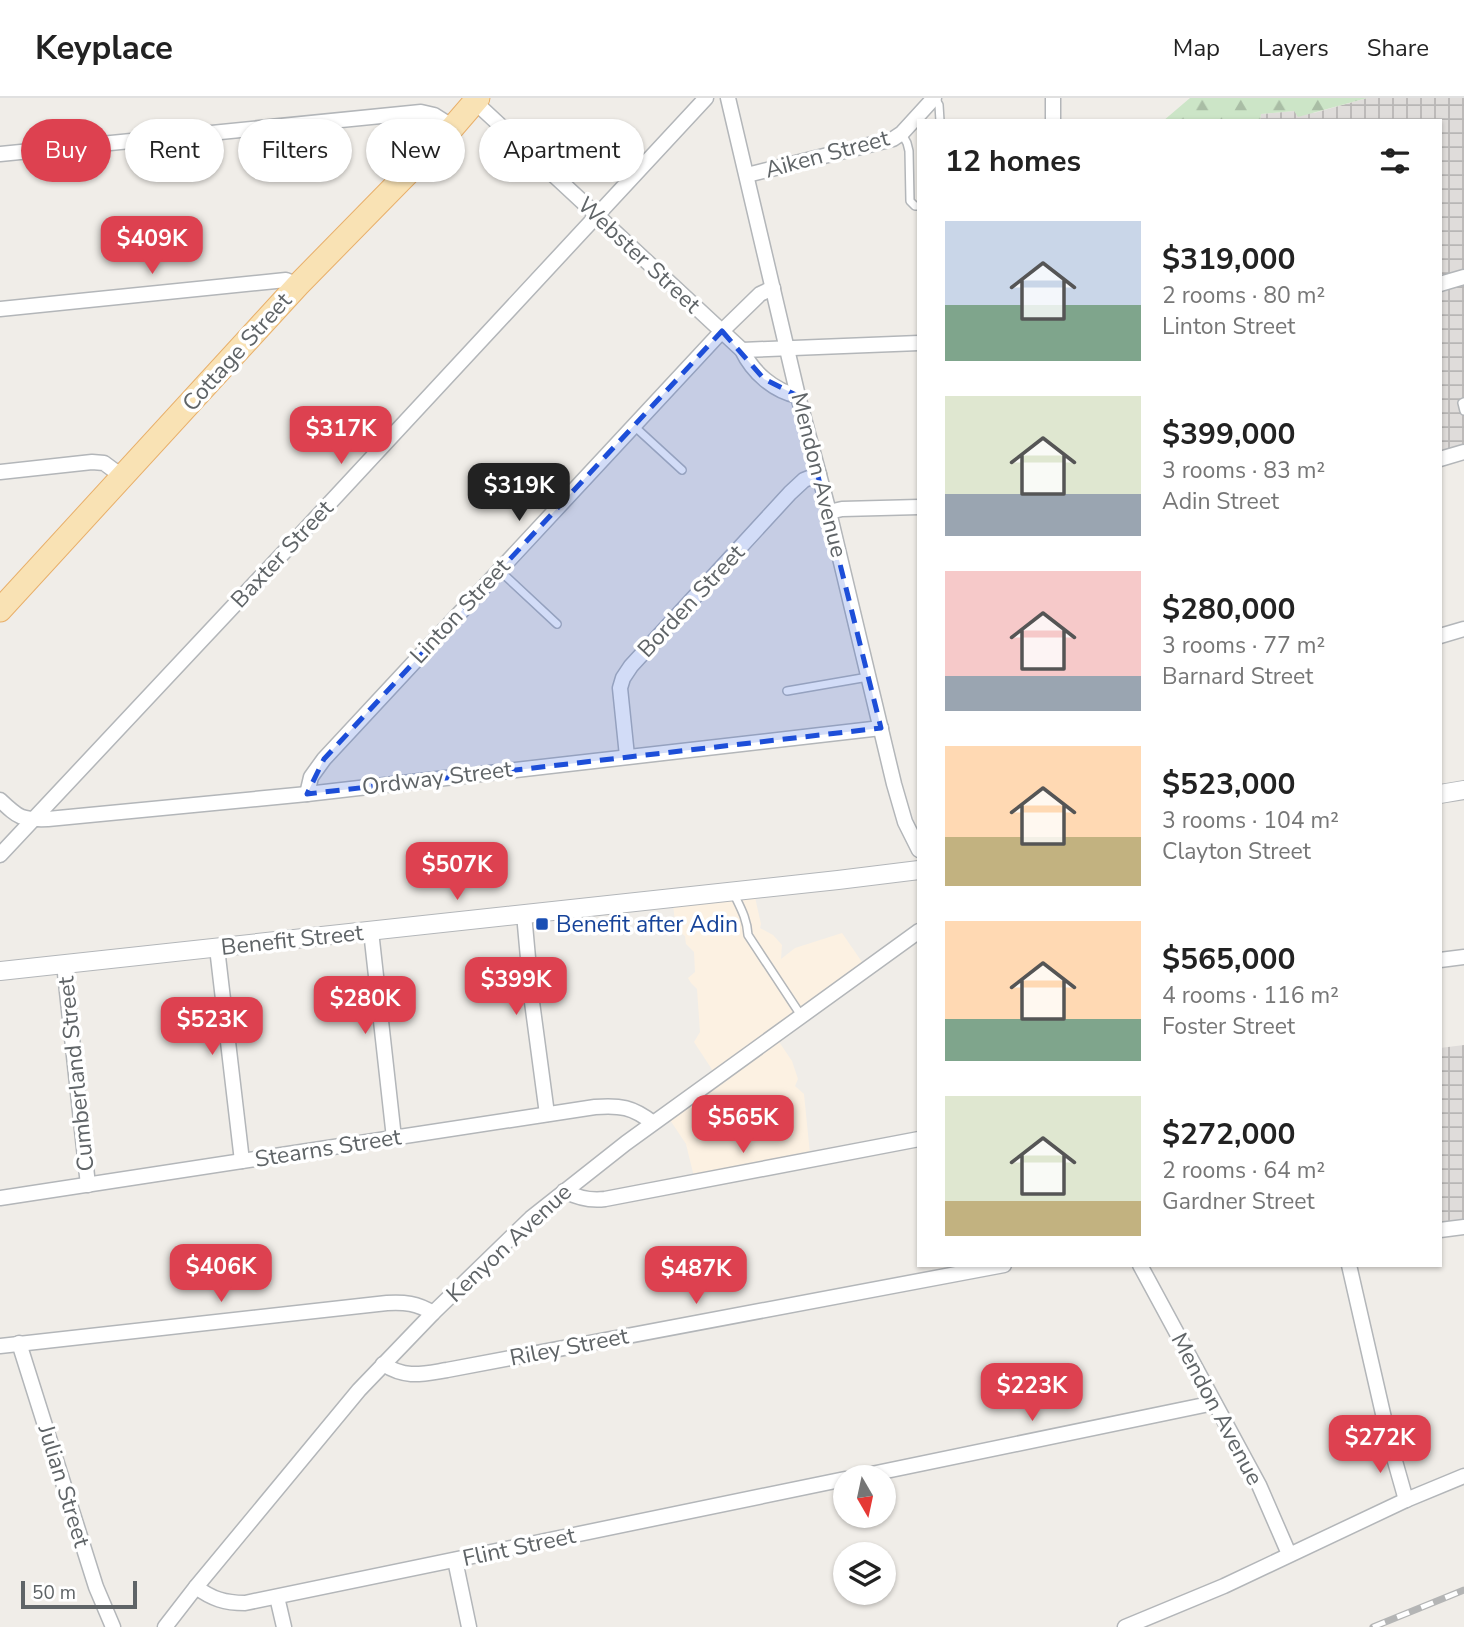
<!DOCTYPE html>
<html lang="en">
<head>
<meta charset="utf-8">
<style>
  body { margin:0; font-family:"Nunito Sans",sans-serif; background:#f6f6f6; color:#222; height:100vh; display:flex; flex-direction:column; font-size:26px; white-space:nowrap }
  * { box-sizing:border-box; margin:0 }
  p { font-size:23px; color:#767676 }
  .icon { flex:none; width:38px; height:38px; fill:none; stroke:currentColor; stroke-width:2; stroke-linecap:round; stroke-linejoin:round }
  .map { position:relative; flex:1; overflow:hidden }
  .sheet { position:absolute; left:917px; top:21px; width:525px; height:1148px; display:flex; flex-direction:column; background:#fff; border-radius:0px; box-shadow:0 2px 5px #0004 }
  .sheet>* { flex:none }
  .hud { position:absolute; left:21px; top:21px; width:665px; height:63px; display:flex; gap:14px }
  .needle { width:46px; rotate:171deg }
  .buttons { position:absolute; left:833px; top:1367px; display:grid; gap:14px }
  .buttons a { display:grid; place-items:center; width:63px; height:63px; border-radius:50%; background:#fff; box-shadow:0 2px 5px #0004; font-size:35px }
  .scale { position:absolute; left:21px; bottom:18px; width:116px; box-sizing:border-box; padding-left:7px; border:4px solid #5f6467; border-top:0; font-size:19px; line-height:24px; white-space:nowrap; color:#5f6467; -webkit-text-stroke:5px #fff; paint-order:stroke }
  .price { position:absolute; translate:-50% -60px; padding:0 16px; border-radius:14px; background:#dd4150; color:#fff; font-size:23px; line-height:46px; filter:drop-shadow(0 2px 4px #0008) }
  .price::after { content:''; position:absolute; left:50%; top:42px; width:21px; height:16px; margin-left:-10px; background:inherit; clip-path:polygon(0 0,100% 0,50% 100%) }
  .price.on { background:#222; color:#fff }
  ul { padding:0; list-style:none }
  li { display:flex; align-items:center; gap:21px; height:175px; padding:0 28px }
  li span { display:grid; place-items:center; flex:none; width:196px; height:140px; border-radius:0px; color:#555 }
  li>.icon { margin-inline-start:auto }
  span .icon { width:84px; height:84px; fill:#fffc; stroke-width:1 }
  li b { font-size:30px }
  h2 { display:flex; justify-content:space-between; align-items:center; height:84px; padding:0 28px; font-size:30px }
  .chip { padding:0 24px; border-radius:32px; background:#fff; box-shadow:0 2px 5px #0004; font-size:24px; line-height:63px }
  .chip.on { background:#dd4150; color:#fff }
  header { display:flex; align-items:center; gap:42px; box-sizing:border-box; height:98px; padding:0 35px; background:#fff; border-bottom:2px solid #e0e0e0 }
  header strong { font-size:33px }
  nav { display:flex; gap:38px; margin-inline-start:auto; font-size:24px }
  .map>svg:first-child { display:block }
  .commercial { fill:#fcf1e2 }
  .industrial { fill:url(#industrial-grid) }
  .forest { fill:url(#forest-firs) }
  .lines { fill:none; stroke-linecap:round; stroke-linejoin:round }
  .service-casing { stroke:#b3b6b9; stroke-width:10 }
  .minor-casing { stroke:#b3b6b9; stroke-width:17 }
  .tertiary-casing { stroke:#b3b6b9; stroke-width:20 }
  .primary-casing { stroke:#e8af6a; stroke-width:25 }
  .service { stroke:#fff; stroke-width:7 }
  .minor { stroke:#fff; stroke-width:14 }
  .tertiary { stroke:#fff; stroke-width:18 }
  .primary { stroke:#f9e2b4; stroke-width:23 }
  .rail-casing { stroke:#b4b5b5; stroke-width:7 }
  .rail { stroke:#fff; stroke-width:4.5; stroke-dasharray:13; stroke-linecap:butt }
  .marked { fill:#1d4ed8; fill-opacity:0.2; stroke:#1d4ed8; stroke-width:5; stroke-dasharray:14 9; stroke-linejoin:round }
  .transit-dot { fill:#1a4fb4; stroke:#fff; stroke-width:2.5 }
  .labels { text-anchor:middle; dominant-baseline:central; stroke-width:7; stroke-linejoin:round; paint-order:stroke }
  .street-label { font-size:23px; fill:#5f6467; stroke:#fff }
  .transit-label { font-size:23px; fill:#164399; stroke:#fff; text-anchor:start }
</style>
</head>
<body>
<header>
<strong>Keyplace</strong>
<nav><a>Map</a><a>Layers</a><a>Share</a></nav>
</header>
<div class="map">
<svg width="1464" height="1529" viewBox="0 0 1464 1529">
  <defs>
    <pattern id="industrial-grid" width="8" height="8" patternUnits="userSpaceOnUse" patternTransform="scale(1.75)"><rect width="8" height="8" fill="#dfdcda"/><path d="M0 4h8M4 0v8" fill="none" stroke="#b8b6b5"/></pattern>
    <pattern id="forest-firs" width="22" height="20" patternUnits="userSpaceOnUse" patternTransform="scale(1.75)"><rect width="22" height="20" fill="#cce5c7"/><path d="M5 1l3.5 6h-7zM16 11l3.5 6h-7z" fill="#a9bda5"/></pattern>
  </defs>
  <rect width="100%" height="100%" fill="#f0ede8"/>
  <path class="commercial" d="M752,786L761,826L760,830L773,837L782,847L781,861L795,850L842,835L862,864V868L773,935L792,963L798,981L795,988L804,996L810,1056L694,1079L686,1046L664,1013L663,1010L685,993L699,986L713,973L694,944L700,934L697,891L691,885L688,880L695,874L694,854L686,846L685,838L676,832L672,798Z"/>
  <g class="industrial">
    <path d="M1367,0H1464V351L1440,358V23H1260L1261,16L1294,13L1314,15Z"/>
    <path d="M1464,947V1126L1440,1129V950Z"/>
  </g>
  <path class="forest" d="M1190,0H1367L1298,19L1294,13L1261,16L1260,23H1163Z"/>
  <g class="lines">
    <g class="service-casing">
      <g id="service">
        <path d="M935,0L939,7L940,23"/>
        <path d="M902,36L907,45L909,53L910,103L915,108H919"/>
        <path d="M1464,304L1462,305L1464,313"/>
        <path d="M634,328L682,372"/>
        <path d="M499,472L557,526"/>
        <path d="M787,593L868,579"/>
        <path d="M733,794C740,809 747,820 748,837L802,919"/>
      </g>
    </g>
    <g class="minor-casing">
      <g id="minor">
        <path d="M728,0L798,298L829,414L894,686L905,724L919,752"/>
        <path d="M1053,0V23"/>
        <path d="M475,4L742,252C753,275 774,293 798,298"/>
        <path d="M0,56L421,14L434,17L453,29"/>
        <path d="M747,77L893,41L902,35L934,0"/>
        <path d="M1440,186L1464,179"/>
        <path d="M0,211L286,182L298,187"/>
        <path d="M742,252L919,245"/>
        <path d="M1440,361L1464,354"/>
        <path d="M0,374L92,364L104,365L123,379"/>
        <path d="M829,414L842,411L919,409"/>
        <path d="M1440,538L1464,531"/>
        <path d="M627,658L620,590L623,580L631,568L790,395L804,382L819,376"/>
        <path d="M307,696L311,679L324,661L722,233L760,196L773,190"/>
        <path d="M0,702C19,720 21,722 48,721L307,696L881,630"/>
        <path d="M0,757L301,436L706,0"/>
        <path d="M524,816L532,904L547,1016"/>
        <path d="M371,833L394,1040"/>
        <path d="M217,850L242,1063"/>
        <path d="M1440,862L1464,859"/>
        <path d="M64,866L88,1087"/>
        <path d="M564,1093C576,1099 591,1103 605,1101L919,1041"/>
        <path d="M0,1100L595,1009C620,1007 633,1009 653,1025"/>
        <path d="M1440,1132L1464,1129"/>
        <path d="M1140,1167L1259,1387L1289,1456"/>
        <path d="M1349,1167L1389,1342L1406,1402"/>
        <path d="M19,1245L96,1489L113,1529"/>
        <path d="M0,1248L387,1205C404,1204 417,1205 433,1215"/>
        <path d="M383,1266C406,1281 422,1276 447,1272L1004,1167"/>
        <path d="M857,1379L1214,1305"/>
        <path d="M455,1462L469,1529"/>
        <path d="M196,1489C212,1501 225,1505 245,1505L845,1381"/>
        <path d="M277,1499L284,1529"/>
        <path d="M165,1529L196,1489L359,1292L433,1215L531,1120L626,1045L919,833"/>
        <path d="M1125,1529L1224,1488L1406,1402L1464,1378"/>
      </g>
    </g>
    <g class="tertiary-casing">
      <g id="tertiary">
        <path d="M1440,696L1464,692"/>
        <path d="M0,873L838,782L919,772"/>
      </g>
    </g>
    <g class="primary-casing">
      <path id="primary" d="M0,512L298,187L453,29L478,0"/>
    </g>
    <use href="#service" class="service"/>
    <use href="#minor" class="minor"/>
    <use href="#tertiary" class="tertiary"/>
    <use href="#primary" class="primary"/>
    <g class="rail-casing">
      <path id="rail" d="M1373,1529L1464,1492"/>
    </g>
    <use href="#rail" class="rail"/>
  </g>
  <path class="marked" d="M722,233L764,281L798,298L881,630L307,696L324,661Z"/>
  <rect class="transit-dot" x="535" y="819" width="14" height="14" rx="3.5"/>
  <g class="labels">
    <g class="street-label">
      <text transform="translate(827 56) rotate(-15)">Aiken Street</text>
      <text transform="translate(639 157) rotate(43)">Webster Street</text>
      <text transform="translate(237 254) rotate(-48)">Cottage Street</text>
      <text transform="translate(819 377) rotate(76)">Mendon Avenue</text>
      <text transform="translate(282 456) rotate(-47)">Baxter Street</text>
      <text transform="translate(691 503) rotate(-47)">Borden Street</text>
      <text transform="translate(460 513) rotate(-47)">Linton Street</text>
      <text transform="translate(437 680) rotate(-7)">Ordway Street</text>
      <text transform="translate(292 842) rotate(-6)">Benefit Street</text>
      <text transform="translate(76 976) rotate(-96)">Cumberland Street</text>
      <text transform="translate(328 1050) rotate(-9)">Stearns Street</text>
      <text transform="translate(509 1145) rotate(-43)">Kenyon Avenue</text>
      <text transform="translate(569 1249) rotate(-11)">Riley Street</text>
      <text transform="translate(1217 1311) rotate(62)">Mendon Avenue</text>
      <text transform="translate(64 1388) rotate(73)">Julian Street</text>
      <text transform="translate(519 1449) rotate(-12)">Flint Street</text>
    </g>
    <g class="transit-label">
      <text x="556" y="826">Benefit after Adin</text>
    </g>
  </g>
</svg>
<div class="buttons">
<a><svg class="needle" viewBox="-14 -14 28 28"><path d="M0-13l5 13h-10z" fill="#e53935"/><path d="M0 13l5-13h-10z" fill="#767676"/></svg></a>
<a><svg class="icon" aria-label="layers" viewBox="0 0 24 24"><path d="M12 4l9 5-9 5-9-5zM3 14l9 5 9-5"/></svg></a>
</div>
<div class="scale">50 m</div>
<b class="price" style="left:152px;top:178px">$409K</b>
<b class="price" style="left:341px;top:368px">$317K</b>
<b class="price on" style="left:519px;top:425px">$319K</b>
<b class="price" style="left:457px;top:804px">$507K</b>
<b class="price" style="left:516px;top:919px">$399K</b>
<b class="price" style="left:365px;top:938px">$280K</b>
<b class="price" style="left:212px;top:959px">$523K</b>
<b class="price" style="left:743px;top:1057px">$565K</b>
<b class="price" style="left:221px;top:1206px">$406K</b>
<b class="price" style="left:696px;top:1208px">$487K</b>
<b class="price" style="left:1032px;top:1325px">$223K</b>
<b class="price" style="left:1380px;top:1377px">$272K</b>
<div class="hud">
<a class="chip on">Buy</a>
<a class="chip">Rent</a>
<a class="chip">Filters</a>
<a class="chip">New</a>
<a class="chip">Apartment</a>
</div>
<section class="sheet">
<h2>12 homes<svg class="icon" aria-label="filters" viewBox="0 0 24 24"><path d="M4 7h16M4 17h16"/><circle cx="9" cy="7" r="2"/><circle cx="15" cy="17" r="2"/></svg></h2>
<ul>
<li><span style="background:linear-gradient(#c9d6e8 60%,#7fa58c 0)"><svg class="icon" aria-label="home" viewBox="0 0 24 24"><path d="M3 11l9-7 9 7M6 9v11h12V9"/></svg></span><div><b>$319,000</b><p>2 rooms · 80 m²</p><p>Linton Street</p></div></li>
<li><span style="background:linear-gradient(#dfe7d0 70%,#9aa5b1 0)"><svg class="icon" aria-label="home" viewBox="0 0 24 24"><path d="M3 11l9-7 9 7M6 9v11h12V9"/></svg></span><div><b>$399,000</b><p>3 rooms · 83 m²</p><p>Adin Street</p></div></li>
<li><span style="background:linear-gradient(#f6c9c9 75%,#9aa5b1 0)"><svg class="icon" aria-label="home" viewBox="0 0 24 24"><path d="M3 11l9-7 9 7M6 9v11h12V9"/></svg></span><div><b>$280,000</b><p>3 rooms · 77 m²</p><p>Barnard Street</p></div></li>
<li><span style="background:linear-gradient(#ffd9b3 65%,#c2b280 0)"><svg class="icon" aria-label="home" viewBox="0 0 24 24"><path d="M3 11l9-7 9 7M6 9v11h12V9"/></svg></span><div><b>$523,000</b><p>3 rooms · 104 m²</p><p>Clayton Street</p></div></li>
<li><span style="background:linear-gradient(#ffd9b3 70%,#7fa58c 0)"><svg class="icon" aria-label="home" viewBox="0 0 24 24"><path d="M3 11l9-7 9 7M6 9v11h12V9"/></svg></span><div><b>$565,000</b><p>4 rooms · 116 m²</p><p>Foster Street</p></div></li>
<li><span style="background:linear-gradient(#dfe7d0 75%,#c2b280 0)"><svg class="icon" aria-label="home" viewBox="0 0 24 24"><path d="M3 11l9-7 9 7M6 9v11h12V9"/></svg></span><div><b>$272,000</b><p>2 rooms · 64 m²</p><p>Gardner Street</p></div></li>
</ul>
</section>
</div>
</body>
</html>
